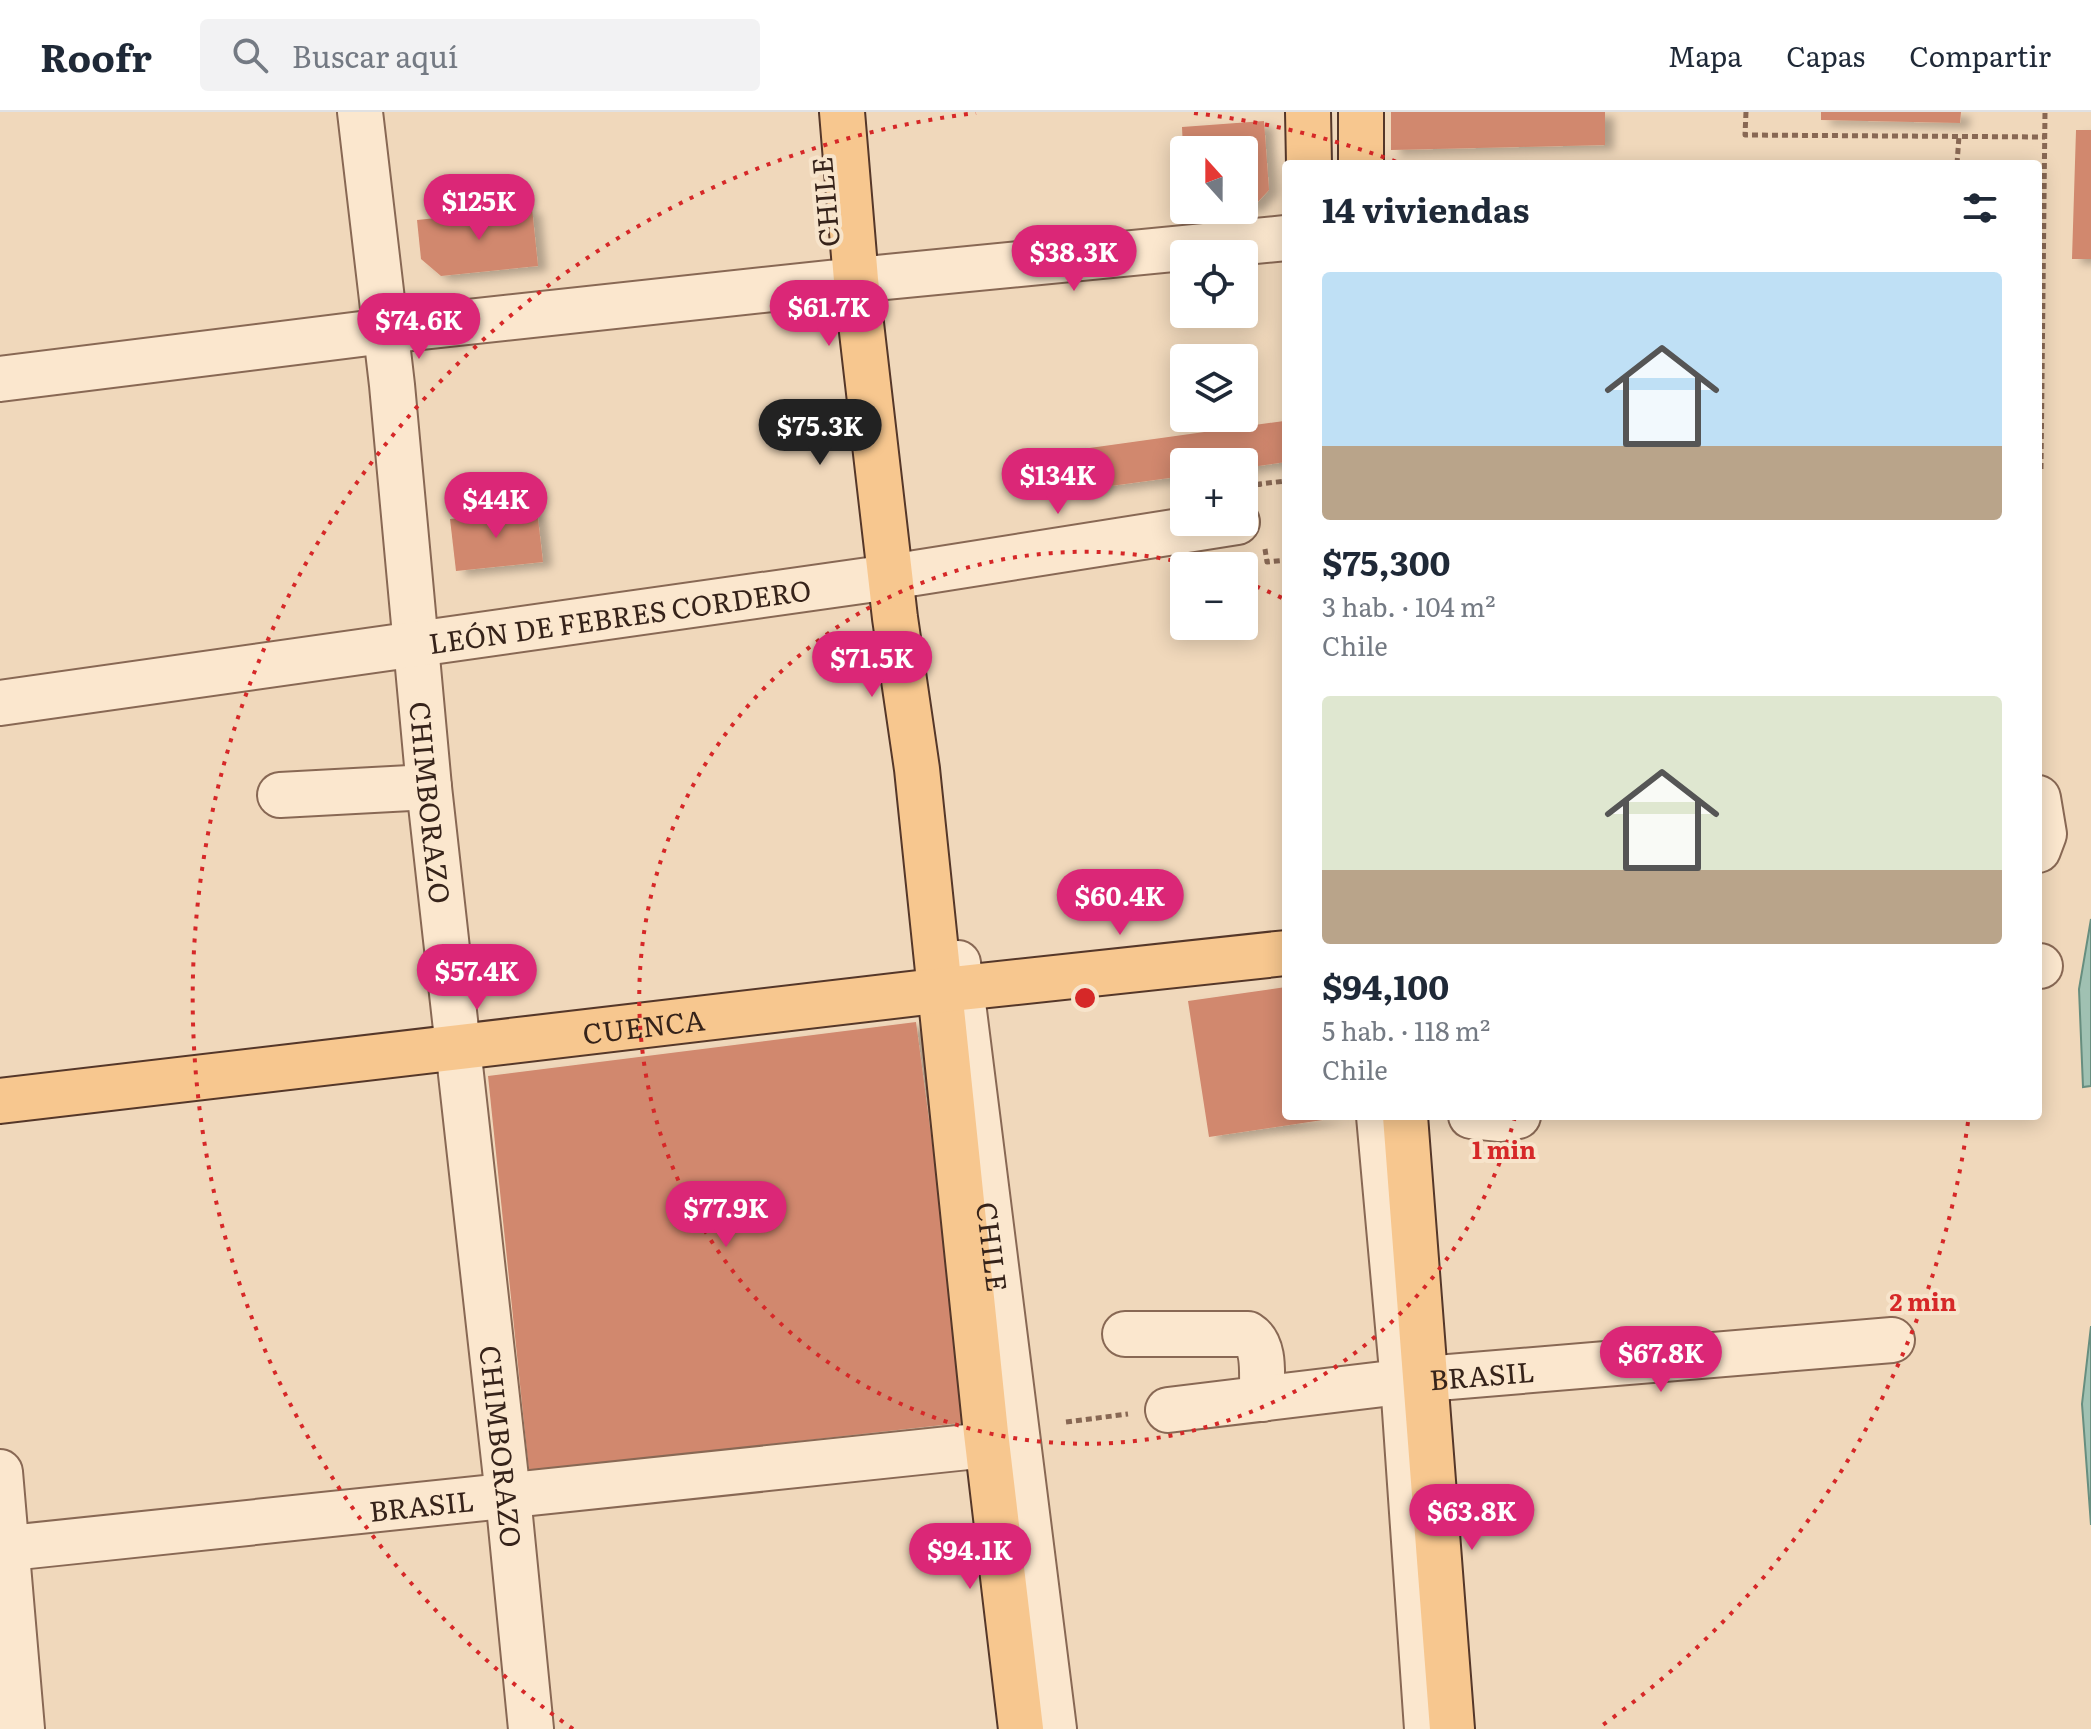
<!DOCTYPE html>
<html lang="es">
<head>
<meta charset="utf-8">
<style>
  body { margin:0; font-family:Literata,serif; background:#f2f2f3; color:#1f2937; height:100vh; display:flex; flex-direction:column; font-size:30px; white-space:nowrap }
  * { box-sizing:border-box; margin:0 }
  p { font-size:26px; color:#747a83 }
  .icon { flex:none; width:44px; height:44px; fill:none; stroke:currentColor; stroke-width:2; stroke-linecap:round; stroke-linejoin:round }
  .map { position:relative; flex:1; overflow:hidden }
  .sheet { position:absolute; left:1282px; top:48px; width:760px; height:960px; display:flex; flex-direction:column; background:#fff; border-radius:8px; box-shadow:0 4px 20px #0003 }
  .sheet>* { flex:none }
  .needle { width:52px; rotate:339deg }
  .tools { position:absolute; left:1170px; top:24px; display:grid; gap:16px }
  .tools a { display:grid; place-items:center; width:88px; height:88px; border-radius:8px; background:#fff; box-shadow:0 4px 20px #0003; font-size:40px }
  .price { position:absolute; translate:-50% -68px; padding:0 18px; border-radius:28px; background:#db2777; color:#fff; font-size:26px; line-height:52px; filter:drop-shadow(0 2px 4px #0008) }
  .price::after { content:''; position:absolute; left:50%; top:48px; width:24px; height:18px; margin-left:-12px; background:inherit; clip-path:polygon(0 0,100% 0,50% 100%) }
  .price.current { background:#222; color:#fff }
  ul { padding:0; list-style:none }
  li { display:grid; align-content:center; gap:16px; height:424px; padding:0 40px }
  li span { display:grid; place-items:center; height:248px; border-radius:8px; color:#555 }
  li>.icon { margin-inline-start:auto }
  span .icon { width:144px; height:144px; fill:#fffc; stroke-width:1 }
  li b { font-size:34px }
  h2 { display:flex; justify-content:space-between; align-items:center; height:96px; padding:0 40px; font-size:34px }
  header { display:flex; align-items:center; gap:48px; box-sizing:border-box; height:112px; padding:0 40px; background:#fff; border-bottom:2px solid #e0e1e3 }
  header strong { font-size:38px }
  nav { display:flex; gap:44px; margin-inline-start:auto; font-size:28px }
  .search { width:560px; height:72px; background:#f2f2f3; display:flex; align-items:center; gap:20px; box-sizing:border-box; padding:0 28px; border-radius:8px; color:#747a83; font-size:30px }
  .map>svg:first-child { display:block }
  .water { fill:#a0c1b2; stroke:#678e7f; stroke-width:2 }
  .building { fill:#d1886e; filter:url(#shadow) }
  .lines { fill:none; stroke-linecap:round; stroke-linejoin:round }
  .minor-casing { stroke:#886854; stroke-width:48 }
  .major-casing { stroke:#553729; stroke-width:48 }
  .path { stroke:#886854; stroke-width:5; stroke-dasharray:6 4; stroke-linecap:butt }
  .minor { stroke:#fbe7ce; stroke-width:44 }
  .major { stroke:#f7c78f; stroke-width:44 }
  .ring { fill:none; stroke:#d62828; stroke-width:4; stroke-dasharray:4 8 }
  .labels { text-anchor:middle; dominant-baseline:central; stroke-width:8; stroke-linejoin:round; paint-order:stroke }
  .street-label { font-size:28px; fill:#36231a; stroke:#f7e4cb }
  .centre { fill:#d62828; stroke:#f7e4cb; stroke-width:4 }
  .ring-label { font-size:24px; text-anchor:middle; font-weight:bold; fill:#d62828; stroke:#f7e4cb; stroke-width:8; stroke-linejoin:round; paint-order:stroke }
</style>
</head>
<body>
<header>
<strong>Roofr</strong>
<div class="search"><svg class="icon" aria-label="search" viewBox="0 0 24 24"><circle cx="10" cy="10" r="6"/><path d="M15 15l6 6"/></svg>Buscar aquí</div>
<nav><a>Mapa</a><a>Capas</a><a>Compartir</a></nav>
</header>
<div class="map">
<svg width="2091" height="1617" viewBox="0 0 2091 1617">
  <defs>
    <filter id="shadow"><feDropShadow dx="9" dy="5" stdDeviation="4" flood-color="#0004"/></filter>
  </defs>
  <rect width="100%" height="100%" fill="#f0d8bb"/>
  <g class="water">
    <path d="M2091,807V974L2083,975L2079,877Z"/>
    <path d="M2091,1214V1413L2082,1292Z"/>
  </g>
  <g class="building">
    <path d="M1391,0H1605V33L1391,38Z"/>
    <path d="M1821,0H1961L1960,11L1821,8Z"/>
    <path d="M1264,9L1269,78L1254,94H1244V38H1183L1182,15Z"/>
    <path d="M2076,18H2091V147H2072Z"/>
    <path d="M532,96L538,154L441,164L421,147L417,108Z"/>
    <path d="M1284,309L1286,350L1244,356V350H1184V364L1074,379L1068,339Z"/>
    <path d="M537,398L543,450L456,459L450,407Z"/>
    <path d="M1286,875V1004L1336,1006L1209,1025L1188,889Z"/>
    <path d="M916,910L969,1310L529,1359L488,964Z"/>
  </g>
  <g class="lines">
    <g class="minor-casing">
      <g id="minor">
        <path id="s1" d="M360,0L392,273L429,675L508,1384L531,1617"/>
        <path d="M0,267L385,219L856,168L1286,126"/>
        <path id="s2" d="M0,591L890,465L1237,410"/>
        <path d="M280,683L429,675"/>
        <path d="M2038,686L2044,722L2038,738"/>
        <path id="s3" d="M958,851L1054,1617"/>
        <path d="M2038,854H2040"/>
        <path d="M1379,1004L1403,1270L1427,1617"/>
        <path d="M1471,1004L1500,1007L1518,1004"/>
        <path d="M1125,1222H1248C1267,1234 1261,1266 1262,1287"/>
        <path id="s4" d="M1168,1298L1425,1267L1892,1228"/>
        <path d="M0,1360L22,1617"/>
        <path id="s5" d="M0,1437L987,1333"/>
      </g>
    </g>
    <g class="major-casing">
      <g id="major">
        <path d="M842,0L856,168L895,506L917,657L986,1321L1021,1617"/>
        <path d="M1308,0L1309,52"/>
        <path d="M1361,52V0"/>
        <path id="s6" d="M0,989L961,876L1286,841"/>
        <path d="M1405,1004L1452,1617"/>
      </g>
    </g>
    <g class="path">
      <path d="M1746,0L1745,23L2045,25"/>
      <path d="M1957,52L1959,24"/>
      <path d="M2041,357L2045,0"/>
      <path d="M1259,375V372L1286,369"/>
      <path d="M1265,437L1267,450L1286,448"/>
      <path d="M1066,1310L1128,1302"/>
    </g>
    <use href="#minor" class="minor"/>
    <use href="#major" class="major"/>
  </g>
  <g class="ring">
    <path d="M1515 1005A446 446 0 1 1 1193 453M1245 470A446 446 0 0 1 1284 487"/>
    <path d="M1968 1010A892 892 0 0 1 1597 1617M573 1617A892 892 0 0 1 976 1M1194 1A892 892 0 0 1 1397 50"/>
  </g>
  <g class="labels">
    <g class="street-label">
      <text transform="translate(824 90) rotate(-95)">CHILE</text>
      <text stroke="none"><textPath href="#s2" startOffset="626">LEÓN DE FEBRES CORDERO</textPath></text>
      <text stroke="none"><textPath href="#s1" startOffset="694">CHIMBORAZO</textPath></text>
      <text stroke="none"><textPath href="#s6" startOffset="648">CUENCA</textPath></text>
      <text stroke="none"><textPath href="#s3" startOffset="286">CHILE</textPath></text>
      <text stroke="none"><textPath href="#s4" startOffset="316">BRASIL</textPath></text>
      <text stroke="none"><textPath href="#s1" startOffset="1342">CHIMBORAZO</textPath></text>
      <text stroke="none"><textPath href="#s5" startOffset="424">BRASIL</textPath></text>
    </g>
  </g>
  <circle cx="1085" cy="886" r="12" class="centre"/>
  <g class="ring-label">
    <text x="1504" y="1047">1 min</text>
    <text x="1923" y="1199">2 min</text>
  </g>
</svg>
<div class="tools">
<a><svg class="needle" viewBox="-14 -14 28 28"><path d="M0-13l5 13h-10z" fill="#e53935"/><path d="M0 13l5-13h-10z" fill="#747a83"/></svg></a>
<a><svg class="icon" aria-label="locate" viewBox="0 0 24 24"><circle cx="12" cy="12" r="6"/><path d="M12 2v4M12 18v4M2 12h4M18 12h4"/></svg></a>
<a><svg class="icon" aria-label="layers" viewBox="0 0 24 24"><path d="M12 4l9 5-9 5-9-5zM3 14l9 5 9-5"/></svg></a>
<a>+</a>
<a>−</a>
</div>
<b class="price" style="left:479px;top:130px">$125K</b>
<b class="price" style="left:1074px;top:181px">$38.3K</b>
<b class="price" style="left:829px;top:236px">$61.7K</b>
<b class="price" style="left:419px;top:249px">$74.6K</b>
<b class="price current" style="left:820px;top:355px">$75.3K</b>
<b class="price" style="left:1058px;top:404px">$134K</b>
<b class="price" style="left:496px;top:428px">$44K</b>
<b class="price" style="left:872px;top:587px">$71.5K</b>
<b class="price" style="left:1120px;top:825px">$60.4K</b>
<b class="price" style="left:477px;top:900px">$57.4K</b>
<b class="price" style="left:726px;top:1137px">$77.9K</b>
<b class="price" style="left:1661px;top:1282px">$67.8K</b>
<b class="price" style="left:1472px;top:1440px">$63.8K</b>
<b class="price" style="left:970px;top:1479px">$94.1K</b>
<section class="sheet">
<h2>14 viviendas<svg class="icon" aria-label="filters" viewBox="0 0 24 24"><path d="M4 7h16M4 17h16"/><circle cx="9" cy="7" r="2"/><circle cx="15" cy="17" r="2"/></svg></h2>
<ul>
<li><span style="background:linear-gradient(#bfe0f5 70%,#b9a48a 0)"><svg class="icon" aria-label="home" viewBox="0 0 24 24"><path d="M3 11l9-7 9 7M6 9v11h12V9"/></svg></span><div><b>$75,300</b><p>3 hab. · 104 m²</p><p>Chile</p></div></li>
<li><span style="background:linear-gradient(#dfe7d0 70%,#b9a48a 0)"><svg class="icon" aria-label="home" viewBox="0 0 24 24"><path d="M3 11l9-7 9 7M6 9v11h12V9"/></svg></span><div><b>$94,100</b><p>5 hab. · 118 m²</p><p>Chile</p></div></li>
</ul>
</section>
</div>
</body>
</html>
